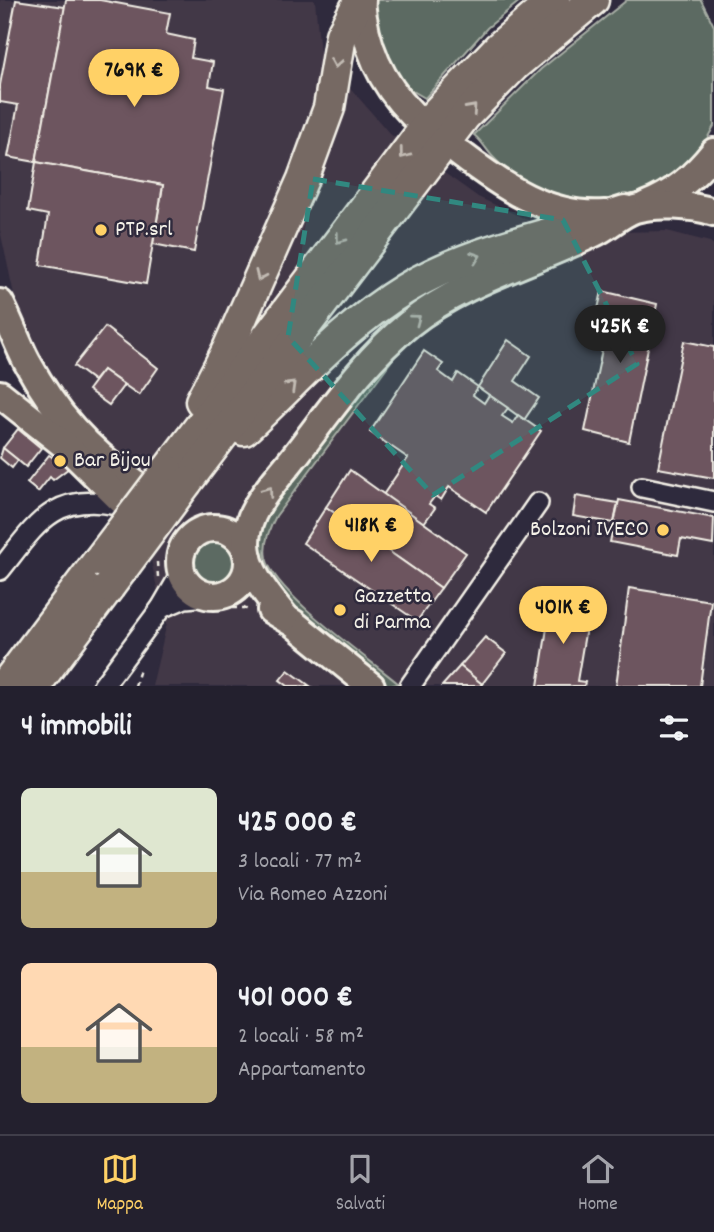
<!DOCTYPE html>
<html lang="it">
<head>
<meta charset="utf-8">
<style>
  body { margin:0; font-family:Dekko,sans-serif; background:#2b2836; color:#f1f3f6; height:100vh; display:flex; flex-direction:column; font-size:26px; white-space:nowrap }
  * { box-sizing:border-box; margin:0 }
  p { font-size:23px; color:#a3a3aa }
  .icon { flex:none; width:38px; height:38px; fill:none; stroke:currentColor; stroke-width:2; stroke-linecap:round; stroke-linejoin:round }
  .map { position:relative; height:686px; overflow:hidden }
  .drawer { display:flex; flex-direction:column; background:#23202e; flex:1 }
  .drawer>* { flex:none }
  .price { position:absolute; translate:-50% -60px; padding:0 16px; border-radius:24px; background:#ffd166; color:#111; font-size:23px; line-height:46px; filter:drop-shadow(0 2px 4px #0008) }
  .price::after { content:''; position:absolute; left:50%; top:42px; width:21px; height:16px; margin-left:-10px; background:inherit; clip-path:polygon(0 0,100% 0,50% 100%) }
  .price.active { background:#222; color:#fff }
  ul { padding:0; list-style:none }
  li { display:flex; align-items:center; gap:21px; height:175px; padding:0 21px }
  li span { display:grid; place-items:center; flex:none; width:196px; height:140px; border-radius:10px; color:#555 }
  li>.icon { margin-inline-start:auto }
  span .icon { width:84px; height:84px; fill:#fffc; stroke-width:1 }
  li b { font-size:30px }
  h2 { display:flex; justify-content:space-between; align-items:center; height:84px; padding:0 21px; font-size:30px }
  .menu { display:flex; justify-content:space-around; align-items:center; height:98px; border-top:2px solid #403e4a; background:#23202e; font-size:19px; color:#a3a3aa }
  .menu a { display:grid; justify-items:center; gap:4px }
  .menu .active { color:#ffd166 }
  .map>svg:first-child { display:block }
  .built { fill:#423747 }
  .green { fill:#5b6b62; stroke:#a8aea5; stroke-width:2 }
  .building { fill:#6d555e; stroke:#f4f1e8; stroke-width:2 }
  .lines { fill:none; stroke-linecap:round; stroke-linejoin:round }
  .minor-casing { stroke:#f4f1e8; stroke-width:24 }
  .major-casing { stroke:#f4f1e8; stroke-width:32 }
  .highway-casing { stroke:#f4f1e8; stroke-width:35 }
  .path { stroke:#f4f1e8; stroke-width:2.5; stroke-dasharray:5 5; stroke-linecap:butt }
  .minor { stroke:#2f2a3d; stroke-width:19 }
  .major { stroke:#766964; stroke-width:26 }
  .highway { stroke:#766964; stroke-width:30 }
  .highway-bridge-casing { stroke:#f4f1e8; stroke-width:35; stroke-linecap:butt }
  .highway-bridge { stroke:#766964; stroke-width:30 }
  .oneway { stroke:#c2bbb3 }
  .marked { fill:#318880; fill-opacity:0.2; stroke:#318880; stroke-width:5; stroke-dasharray:14 9; stroke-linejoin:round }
  .poi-dot { fill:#ffd166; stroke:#2f2a3d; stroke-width:2.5 }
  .labels { text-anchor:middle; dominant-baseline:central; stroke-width:5; stroke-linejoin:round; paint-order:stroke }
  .poi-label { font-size:23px; fill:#f4f1e8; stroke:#2f2a3d; text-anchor:start }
</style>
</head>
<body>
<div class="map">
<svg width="714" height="686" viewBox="0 0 714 686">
  <rect width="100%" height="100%" fill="#2f2a3d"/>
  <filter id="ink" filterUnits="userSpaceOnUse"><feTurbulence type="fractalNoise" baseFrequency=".0143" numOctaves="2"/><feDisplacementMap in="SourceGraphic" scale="14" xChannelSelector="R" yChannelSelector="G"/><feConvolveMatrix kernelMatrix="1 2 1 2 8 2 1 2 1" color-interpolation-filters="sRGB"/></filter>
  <g filter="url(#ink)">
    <path class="built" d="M0,0H315L320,53L390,134L478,197L543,227L614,232L667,231L710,242L714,245V686H152L167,623L161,608L132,467L53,395L26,350L0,230Z"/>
    <g class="green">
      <path d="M373,0H521L487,28L425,98L401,84L379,40Z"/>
      <path d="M627,0H701L714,26V126L703,146L682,170L655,188L635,196L602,202L559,197L509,175C505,166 500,165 494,158C486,150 483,142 474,135L541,69Z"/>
      <path d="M413,332L276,516C269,529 263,544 266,558C275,594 368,658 399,684L388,686L286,604L258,563L260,522L331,421Z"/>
      <circle cx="214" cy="562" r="22"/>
    </g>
    <g class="building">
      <path d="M16,0L65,7L36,162L8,157L18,105L0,102V85Z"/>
      <path d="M66,0H100L170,13L166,34L194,40L191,58L213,62L209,86L224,89L194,252L153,244L163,185L36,162Z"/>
      <path d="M36,162L163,185L146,284L40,265L48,215L28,211Z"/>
      <path d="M602,291L657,304L629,442L585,431L608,321L596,318Z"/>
      <path d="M105,327L158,368L139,395L103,370L94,381L74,366Z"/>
      <path d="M508,340L531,356L515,381L539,398L524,420L478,387Z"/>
      <path d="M684,341L714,347V478L658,468Z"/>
      <path d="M424,351L443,364L438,371L453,382L458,373L478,387L473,395L484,403L489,395L508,408L502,416L513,423L518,415L541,431L486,512L449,487L441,500L435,496L429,504L435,508L424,523L383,495L408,458L370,432Z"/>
      <path d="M103,370L124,385L109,405L88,390Z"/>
      <path d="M18,429L41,448L26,467L3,448Z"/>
      <path d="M3,448L18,460L12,468L0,458Z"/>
      <path d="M49,455L69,468L53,480L50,477L38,492L27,483Z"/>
      <path d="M350,470L466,553L441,588L326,507Z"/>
      <path d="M576,496L618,503L614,523L573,516Z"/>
      <path d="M619,500L714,518L713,545L681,539L678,555L610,542Z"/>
      <path d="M326,507L441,588L417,621L303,543Z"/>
      <path d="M629,588L711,601L700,686H616Z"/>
      <path d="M551,602L589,610L577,681L585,682L584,686H538Z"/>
      <path d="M485,637L506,653L482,684L460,666Z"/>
      <path d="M460,666L482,684L480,686H442Z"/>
      <path d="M288,670L310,686H288L280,680Z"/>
    </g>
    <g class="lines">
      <g class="minor-casing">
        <g id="minor">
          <path d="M642,487L714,502"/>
          <path d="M0,570C36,525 53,492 117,505"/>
          <path d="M161,608L185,598L209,596"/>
          <path d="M103,686L161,608L182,572"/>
          <path d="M410,686L538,503"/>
        </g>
      </g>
      <g class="major-casing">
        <g id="major">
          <path d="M361,0C364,44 380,82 412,114"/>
          <path d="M459,153C502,186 548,218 605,214"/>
          <path d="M646,205C674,194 696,175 714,152"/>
          <path d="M0,303C10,322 17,343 27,362C56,415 86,448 134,483"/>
          <path d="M0,394L67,447L121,500"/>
          <circle cx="214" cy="562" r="34"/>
          <path d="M271,610L293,623L371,686"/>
          <path d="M285,617C268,596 246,571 246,543C246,509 275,482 294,457C329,412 364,360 409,324C463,281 533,263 594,233C608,227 620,214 635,209C656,203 693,205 714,212"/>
        </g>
      </g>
      <g class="highway-casing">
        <g id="highway">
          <path d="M201,401L227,351L303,179L329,108L341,35L360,0"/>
          <path d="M244,430C296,382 344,326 405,289C471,249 552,235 625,211"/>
          <path d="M167,470L436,113L498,48L554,0"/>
          <path d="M187,482L465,116L515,65L593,0"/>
          <path d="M4,686L98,561"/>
          <path d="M35,686L109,587"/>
        </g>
      </g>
      <g class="path">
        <path d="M157,562L158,577"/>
        <path d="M222,608H244L250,611"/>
        <path d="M135,686L140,669"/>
      </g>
      <use href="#minor" class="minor"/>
      <use href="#major" class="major"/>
      <use href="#highway" class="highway"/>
      <g class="highway-bridge-casing">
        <g id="highway-bridge">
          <path d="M98,561L167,470"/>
          <path d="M109,587L187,482"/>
        </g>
      </g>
      <use href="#highway-bridge" class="highway-bridge"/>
    </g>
    <defs><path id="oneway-chevron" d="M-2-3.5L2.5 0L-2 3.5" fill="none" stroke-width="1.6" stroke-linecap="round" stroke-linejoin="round" transform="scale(1.75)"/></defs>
    <g class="oneway">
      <use href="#oneway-chevron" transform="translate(336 63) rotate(99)"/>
      <use href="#oneway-chevron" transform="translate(472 109) rotate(-48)"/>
      <use href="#oneway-chevron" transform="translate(404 154) rotate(127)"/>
      <use href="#oneway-chevron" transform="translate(340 239) rotate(127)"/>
      <use href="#oneway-chevron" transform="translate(476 257) rotate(-20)"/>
      <use href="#oneway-chevron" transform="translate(260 276) rotate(114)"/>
      <use href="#oneway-chevron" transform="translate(416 319) rotate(-37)"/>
      <use href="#oneway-chevron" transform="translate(291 386) rotate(-44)"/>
      <use href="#oneway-chevron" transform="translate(268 491) rotate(-53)"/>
    </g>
  </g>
  <path class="marked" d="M313,179L563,220L637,364L433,495L288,337Z"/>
  <g class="poi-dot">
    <circle cx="101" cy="230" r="7"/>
    <circle cx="60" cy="461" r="7"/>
    <circle cx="663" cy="530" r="7"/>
    <circle cx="340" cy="610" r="7"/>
  </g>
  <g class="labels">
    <g class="poi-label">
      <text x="115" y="230">PTP.srl</text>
      <text x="74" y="461">Bar Bijou</text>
      <text x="649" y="530" text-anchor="end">Bolzoni IVECO</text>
      <text x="354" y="597">Gazzetta<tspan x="354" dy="26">di Parma</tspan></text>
    </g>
  </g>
</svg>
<b class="price" style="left:134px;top:109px">769K €</b>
<b class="price active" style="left:620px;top:365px">425K €</b>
<b class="price" style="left:371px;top:564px">418K €</b>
<b class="price" style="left:563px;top:646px">401K €</b>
</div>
<section class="drawer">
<h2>4 immobili<svg class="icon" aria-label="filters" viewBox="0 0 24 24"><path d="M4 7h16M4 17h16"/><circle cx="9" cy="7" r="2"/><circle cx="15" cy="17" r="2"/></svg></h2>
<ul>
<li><span style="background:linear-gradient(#dfe7d0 60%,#c2b280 0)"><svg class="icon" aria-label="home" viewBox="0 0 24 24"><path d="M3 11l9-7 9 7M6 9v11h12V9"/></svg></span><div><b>425 000 €</b><p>3 locali · 77 m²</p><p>Via Romeo Azzoni</p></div></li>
<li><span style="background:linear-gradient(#ffd9b3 60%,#c2b280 0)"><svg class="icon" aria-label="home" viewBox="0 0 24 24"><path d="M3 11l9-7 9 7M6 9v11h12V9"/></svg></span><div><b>401 000 €</b><p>2 locali · 58 m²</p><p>Appartamento</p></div></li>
</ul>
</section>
<nav class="menu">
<a class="active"><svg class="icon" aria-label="map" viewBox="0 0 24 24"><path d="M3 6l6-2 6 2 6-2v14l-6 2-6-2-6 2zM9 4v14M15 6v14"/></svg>Mappa</a>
<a><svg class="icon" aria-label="saved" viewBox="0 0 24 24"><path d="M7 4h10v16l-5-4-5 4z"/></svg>Salvati</a>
<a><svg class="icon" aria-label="home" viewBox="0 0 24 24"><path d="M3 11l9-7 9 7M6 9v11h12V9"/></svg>Home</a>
</nav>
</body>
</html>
